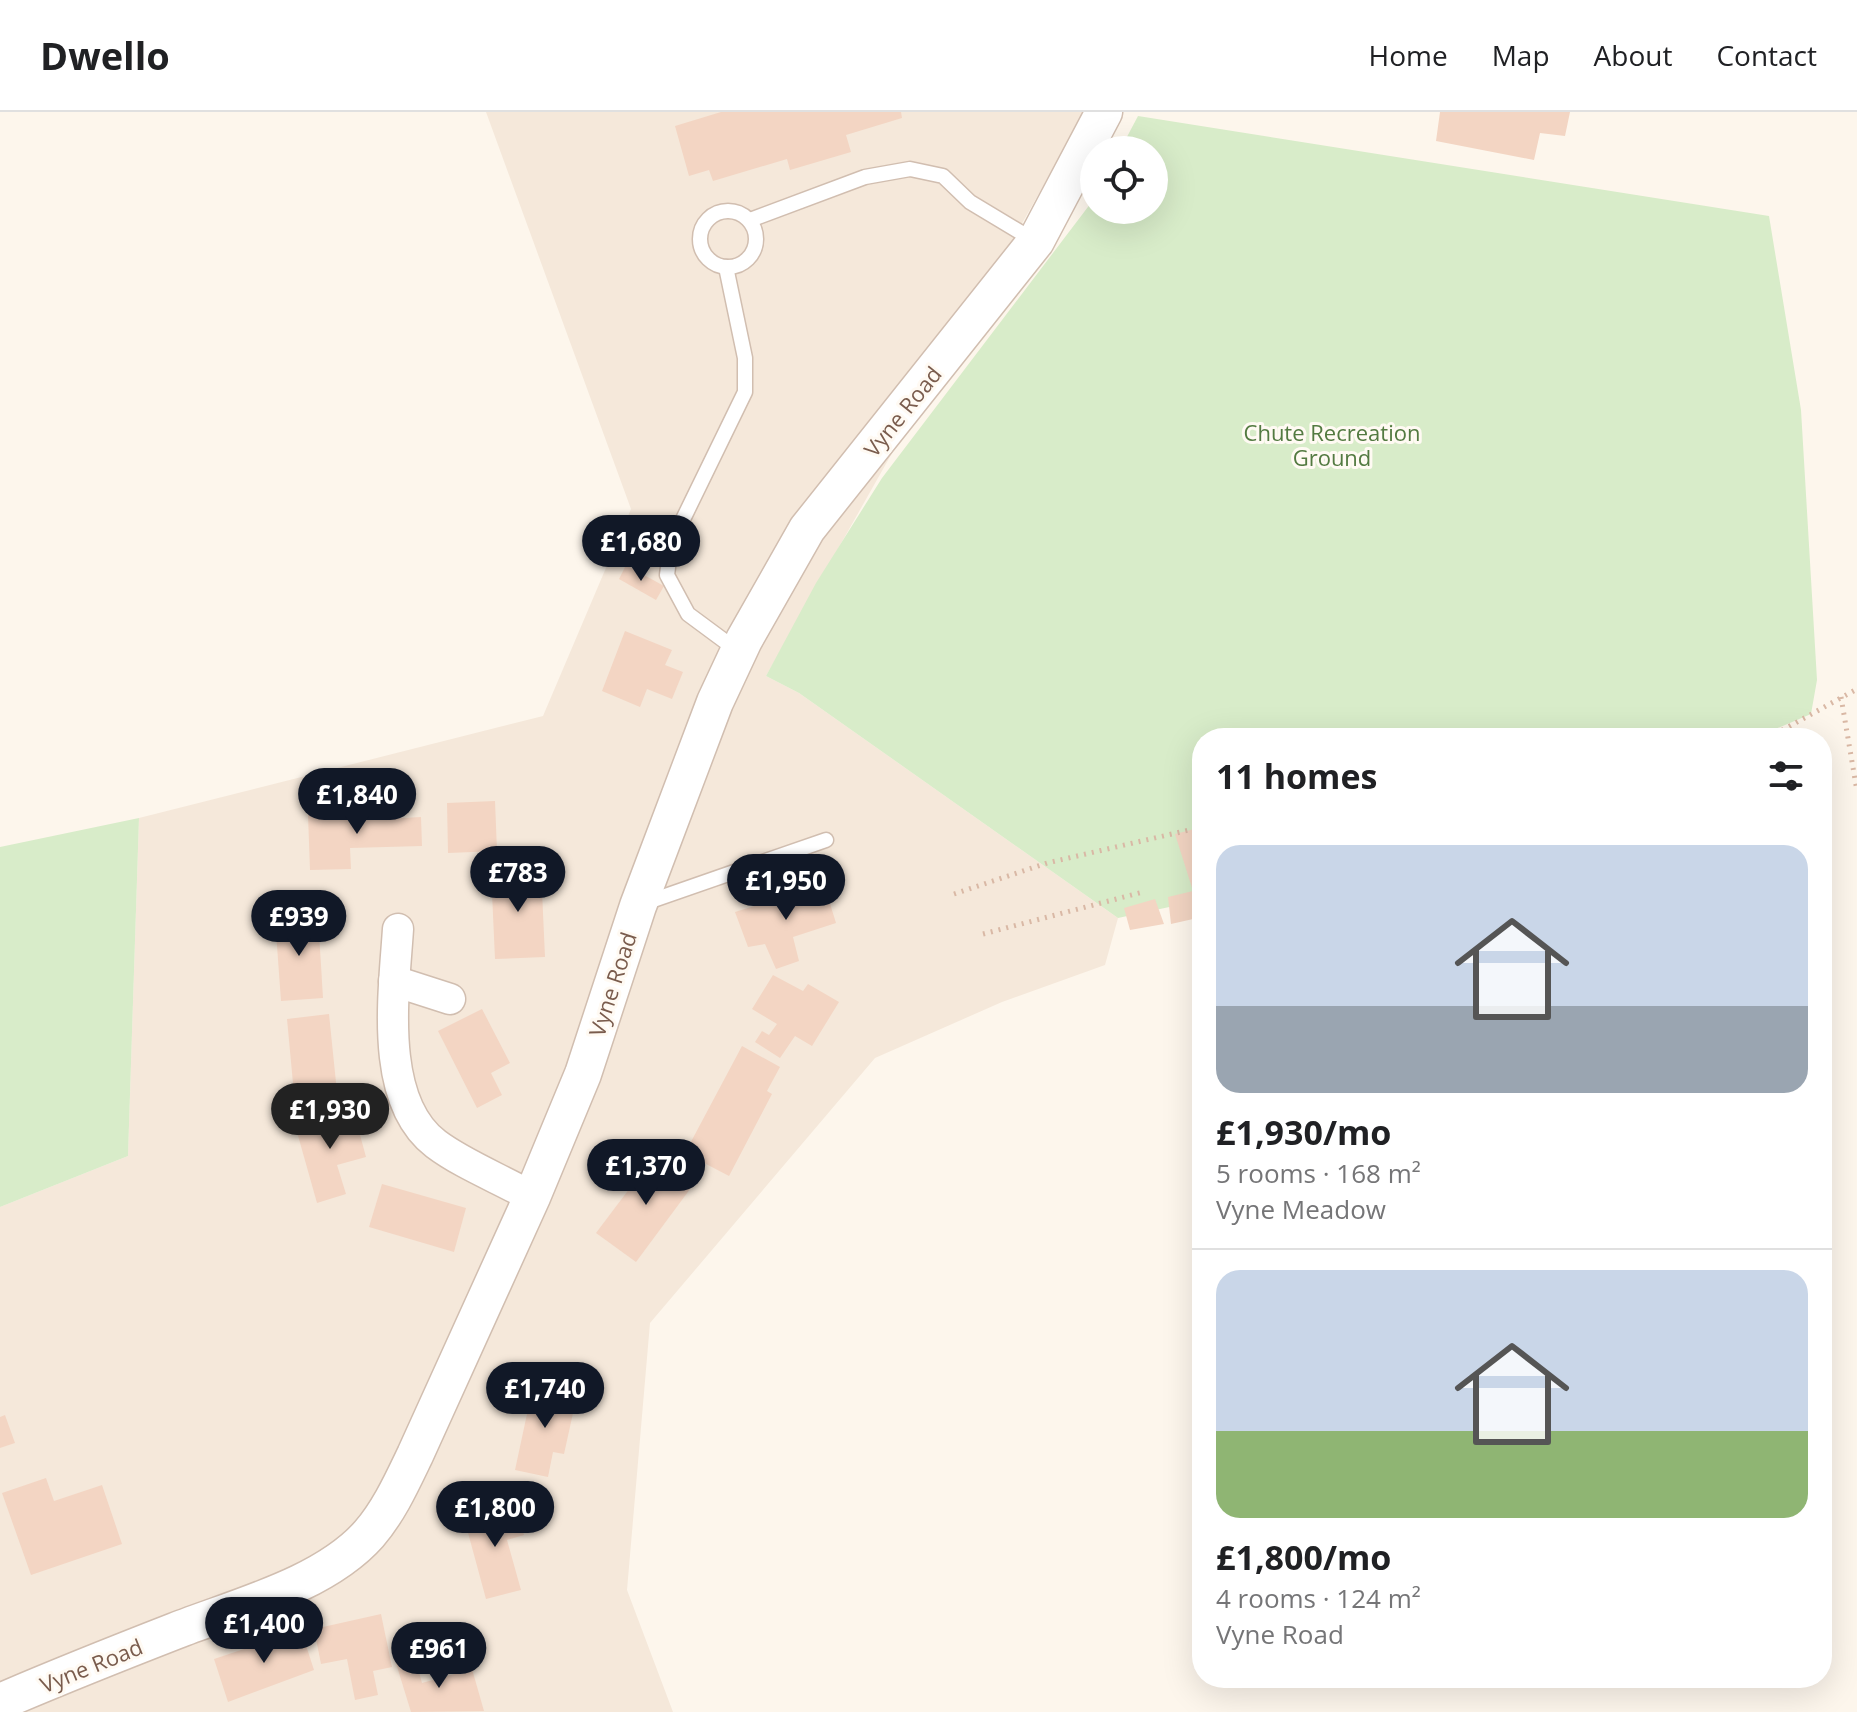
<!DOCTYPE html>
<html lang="en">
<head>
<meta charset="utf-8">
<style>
  body { margin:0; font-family:"Open Sans",sans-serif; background:#f2f2f2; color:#202124; height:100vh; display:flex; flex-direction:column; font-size:30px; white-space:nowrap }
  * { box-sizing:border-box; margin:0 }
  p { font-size:26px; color:#757577 }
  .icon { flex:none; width:44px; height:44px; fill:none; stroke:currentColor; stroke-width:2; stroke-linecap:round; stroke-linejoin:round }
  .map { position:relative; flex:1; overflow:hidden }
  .side { position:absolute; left:1192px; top:616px; width:640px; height:960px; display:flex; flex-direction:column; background:#fff; border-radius:32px; box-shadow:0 8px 32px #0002 }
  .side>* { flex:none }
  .buttons { position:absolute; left:1080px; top:24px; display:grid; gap:16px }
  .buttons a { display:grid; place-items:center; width:88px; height:88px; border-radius:50%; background:#fff; box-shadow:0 8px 32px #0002; font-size:40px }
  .price { position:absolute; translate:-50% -68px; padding:0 18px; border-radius:28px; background:#111827; color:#fff; font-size:26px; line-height:52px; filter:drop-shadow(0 2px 4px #0008) }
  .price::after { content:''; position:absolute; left:50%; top:48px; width:24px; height:18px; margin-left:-12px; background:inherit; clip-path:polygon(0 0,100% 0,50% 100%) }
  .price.current { background:#222; color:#fff }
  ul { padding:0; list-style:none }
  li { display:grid; align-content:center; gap:16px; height:424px; padding:0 24px }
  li+li { border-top:2px solid #e0e0e0 }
  li span { display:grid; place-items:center; height:248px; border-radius:24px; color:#555 }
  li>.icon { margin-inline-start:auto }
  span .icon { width:144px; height:144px; fill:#fffc; stroke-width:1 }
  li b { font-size:34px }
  h2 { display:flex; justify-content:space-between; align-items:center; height:96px; padding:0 24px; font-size:34px }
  header { display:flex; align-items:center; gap:48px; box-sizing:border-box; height:112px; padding:0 40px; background:#fff; border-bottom:2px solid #e0e0e0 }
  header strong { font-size:38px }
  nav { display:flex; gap:44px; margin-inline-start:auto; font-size:28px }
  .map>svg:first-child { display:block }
  .residential { fill:#f5e8da }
  .green { fill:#d8ecc9 }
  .building { fill:#f3d5c3 }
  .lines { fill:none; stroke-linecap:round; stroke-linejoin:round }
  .service-casing { stroke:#d1beb0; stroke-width:17 }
  .minor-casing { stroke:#d1beb0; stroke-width:33 }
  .tertiary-casing { stroke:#d1beb0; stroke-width:39 }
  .path { stroke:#d9b8a5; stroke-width:5; stroke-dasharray:2 6; stroke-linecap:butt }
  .service { stroke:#fff; stroke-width:14 }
  .minor { stroke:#fff; stroke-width:30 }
  .tertiary { stroke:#fff; stroke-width:36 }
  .labels { text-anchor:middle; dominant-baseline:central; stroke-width:6; stroke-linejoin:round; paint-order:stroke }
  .street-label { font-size:22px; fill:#7a5c4d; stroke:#fffaf3 }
  .park-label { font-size:22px; fill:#537a41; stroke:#fffaf3 }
</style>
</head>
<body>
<header>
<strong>Dwello</strong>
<nav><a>Home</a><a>Map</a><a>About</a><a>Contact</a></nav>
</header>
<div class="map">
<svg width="1857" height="1600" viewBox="0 0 1857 1600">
  <rect width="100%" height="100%" fill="#fdf6ec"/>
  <path class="residential" d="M486,0H1085L766,564L799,581L1118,806L1105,853L1002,890L875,946L650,1211L627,1478L673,1600H0V1095L128,1044L139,706L543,604L631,397Z"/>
  <g class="green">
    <path d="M1138,4L1769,104L1801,298L1817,568L1811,602L1754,626H1202V788L1118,806L799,581L766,564L816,471L882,366L1094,87V98H1154V38H1120Z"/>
    <path d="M139,706L128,1044L0,1095V735Z"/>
  </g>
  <g class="building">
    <path d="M721,0H901L902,6L846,23L851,40L790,58L787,47L713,69L709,58L689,64L675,14Z"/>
    <path d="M1440,0H1570L1565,24L1540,21L1534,48L1436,29Z"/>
    <path d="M626,453L664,474L656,488L619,467Z"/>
    <path d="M625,519L672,538L665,553L683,560L672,587L647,577L640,595L602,579Z"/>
    <path d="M495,689L497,739L448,741L447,691Z"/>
    <path d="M386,700V707L421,705L422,734L350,736L351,757L310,758L308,703Z"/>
    <path d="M1202,715V805L1171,812L1168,785L1193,779L1175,722Z"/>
    <path d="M541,757L545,845L495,847L491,759Z"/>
    <path d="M824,772L836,811L793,825L799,849L776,857L765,832L748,835L735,800Z"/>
    <path d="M1155,787L1164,812L1130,818L1124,796Z"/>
    <path d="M318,804L323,886L281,889L275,806Z"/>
    <path d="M773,863L803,879L808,872L839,890L812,934L795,924L780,946L755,930L762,919L769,923L777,912L752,897Z"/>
    <path d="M482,897L510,951L491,961L502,983L477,996L438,919Z"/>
    <path d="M329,902L338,990L303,993L302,980L294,982L287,907Z"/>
    <path d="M742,934L780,955L767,979L772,982L729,1064L685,1041Z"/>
    <path d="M353,997L366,1045L337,1053L346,1082L317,1091L295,1013Z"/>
    <path d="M657,1040L696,1069L636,1150L596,1121Z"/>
    <path d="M382,1072L466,1096L454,1140L369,1115Z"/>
    <path d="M533,1274L577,1283L564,1342L553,1340L548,1365L515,1358Z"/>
    <path d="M5,1303L15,1331L0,1336V1305Z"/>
    <path d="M46,1366L54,1389L102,1373L122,1432L31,1463L2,1381Z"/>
    <path d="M516,1392L524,1423L507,1428L521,1478L486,1487L464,1406Z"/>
    <path d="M381,1502L392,1555L373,1559L378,1583L355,1588L347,1547L321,1552L314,1517Z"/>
    <path d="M301,1518L314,1558L228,1590L214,1547Z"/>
    <path d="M414,1542L422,1571L472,1557L484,1599L411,1600L395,1548Z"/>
  </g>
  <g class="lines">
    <g class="service-casing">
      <g id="service">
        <circle cx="728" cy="127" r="28"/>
        <path d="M750,108L865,65L910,57L943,64L970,90L1035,129"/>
        <path d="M726,155L745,246V280L671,432L667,463L688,502L738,539"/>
        <path d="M645,791L826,728"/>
      </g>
    </g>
    <g class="minor-casing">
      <g id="minor">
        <path d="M398,817C394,880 378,988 436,1032C464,1053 501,1067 532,1085"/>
        <path d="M394,869L450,887"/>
      </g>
    </g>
    <g class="tertiary-casing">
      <path id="tertiary" d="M0,1590C58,1565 116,1542 175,1519C236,1495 324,1473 369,1422C389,1399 402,1370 415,1343L532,1085L583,962L638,794L715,590L744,528L807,417L1036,129L1104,0"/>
    </g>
    <g class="path">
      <path d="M1841,585L1857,679"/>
      <path d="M1768,626L1857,577"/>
      <path d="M954,782L1047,751L1202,715"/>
      <path d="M983,822L1143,780"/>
    </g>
    <use href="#service" class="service"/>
    <use href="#minor" class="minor"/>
    <use href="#tertiary" class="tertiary"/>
  </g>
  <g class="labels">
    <g class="street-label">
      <text transform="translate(902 299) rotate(-51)">Vyne Road</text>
      <text transform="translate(612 872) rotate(-72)">Vyne Road</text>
      <text transform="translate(91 1553) rotate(-22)">Vyne Road</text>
    </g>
    <g class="park-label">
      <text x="1332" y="320">Chute Recreation<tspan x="1332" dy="25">Ground</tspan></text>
    </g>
  </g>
</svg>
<div class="buttons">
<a><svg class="icon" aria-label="locate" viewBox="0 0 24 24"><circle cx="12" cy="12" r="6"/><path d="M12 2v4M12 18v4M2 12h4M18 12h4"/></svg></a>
</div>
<b class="price" style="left:641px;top:471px">£1,680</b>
<b class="price" style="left:357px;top:724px">£1,840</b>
<b class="price" style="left:518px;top:802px">£783</b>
<b class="price" style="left:786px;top:810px">£1,950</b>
<b class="price" style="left:299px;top:846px">£939</b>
<b class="price current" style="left:330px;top:1039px">£1,930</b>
<b class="price" style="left:646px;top:1095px">£1,370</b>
<b class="price" style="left:545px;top:1318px">£1,740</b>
<b class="price" style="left:495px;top:1437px">£1,800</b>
<b class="price" style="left:264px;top:1553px">£1,400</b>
<b class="price" style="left:439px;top:1578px">£961</b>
<section class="side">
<h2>11 homes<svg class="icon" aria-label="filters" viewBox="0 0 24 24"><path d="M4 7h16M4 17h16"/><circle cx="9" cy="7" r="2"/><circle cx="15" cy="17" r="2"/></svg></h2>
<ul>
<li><span style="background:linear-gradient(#c9d6e8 65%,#9aa5b1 0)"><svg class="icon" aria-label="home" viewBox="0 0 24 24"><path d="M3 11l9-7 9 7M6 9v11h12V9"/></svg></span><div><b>£1,930/mo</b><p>5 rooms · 168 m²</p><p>Vyne Meadow</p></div></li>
<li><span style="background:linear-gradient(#c9d6e8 65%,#8fb573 0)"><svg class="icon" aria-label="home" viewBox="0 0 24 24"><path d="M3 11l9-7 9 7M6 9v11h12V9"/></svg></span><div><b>£1,800/mo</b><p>4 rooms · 124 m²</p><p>Vyne Road</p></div></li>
</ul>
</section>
</div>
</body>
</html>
